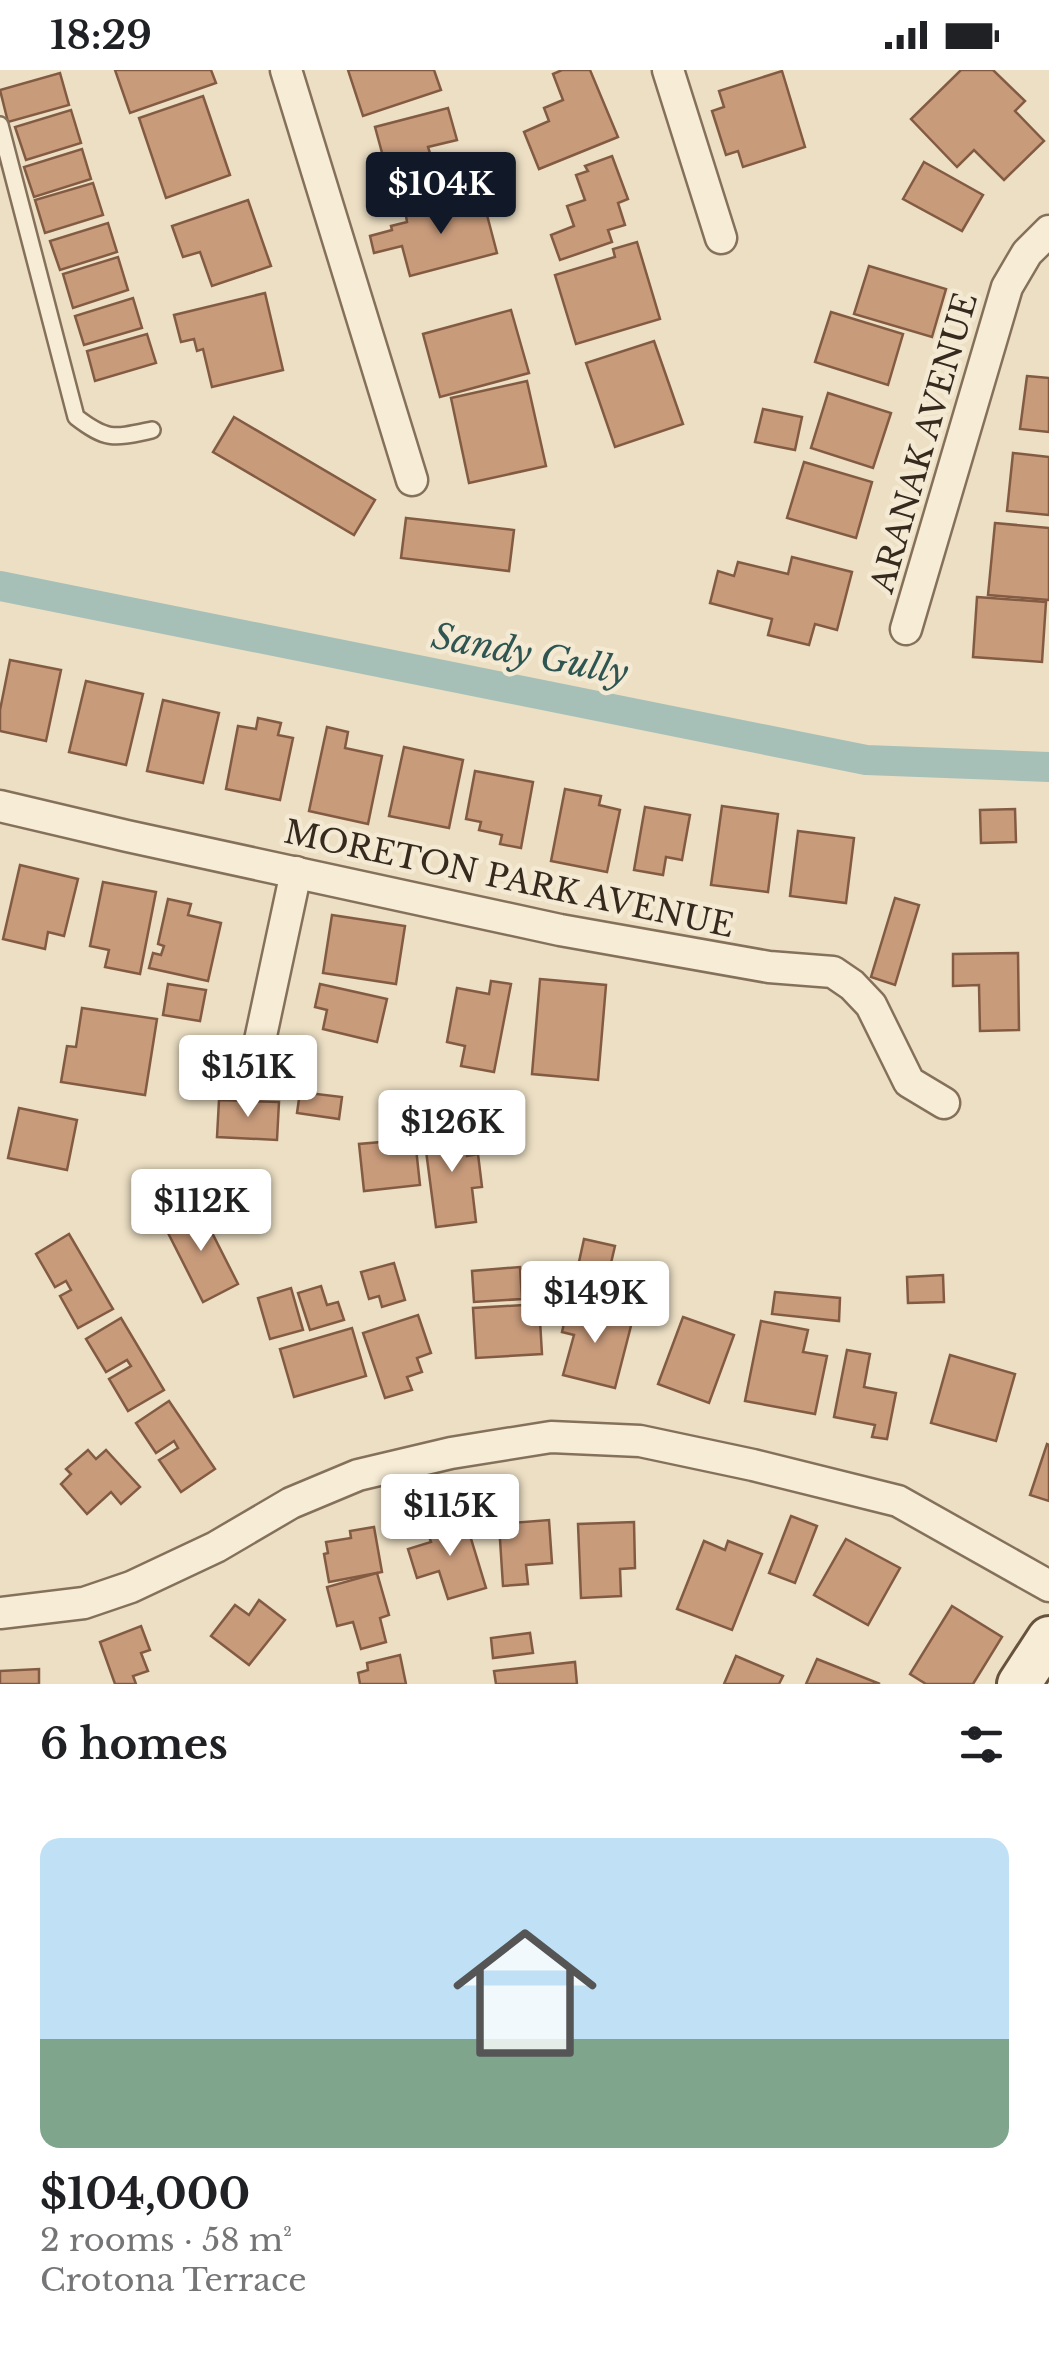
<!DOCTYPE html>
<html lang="en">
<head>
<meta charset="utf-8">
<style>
  body { margin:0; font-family:"Libre Baskerville",serif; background:#f6f6f6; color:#202124; height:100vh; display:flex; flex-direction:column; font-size:38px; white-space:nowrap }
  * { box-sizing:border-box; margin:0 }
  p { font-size:32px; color:#757577 }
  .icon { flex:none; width:55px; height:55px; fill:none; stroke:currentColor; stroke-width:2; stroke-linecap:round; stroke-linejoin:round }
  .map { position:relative; height:1614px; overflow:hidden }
  .drawer { display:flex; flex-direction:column; background:#fff; flex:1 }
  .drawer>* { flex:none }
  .price { position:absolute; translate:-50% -85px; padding:0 22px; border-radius:10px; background:#fff; color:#222; font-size:32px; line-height:65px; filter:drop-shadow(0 2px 5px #0008) }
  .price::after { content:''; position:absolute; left:50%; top:60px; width:30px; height:22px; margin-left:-15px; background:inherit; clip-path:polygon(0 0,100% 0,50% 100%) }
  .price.on { background:#111827; color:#fff }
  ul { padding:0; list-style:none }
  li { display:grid; align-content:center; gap:20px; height:530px; padding:0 40px }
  li span { display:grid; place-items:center; height:310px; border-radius:20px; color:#555 }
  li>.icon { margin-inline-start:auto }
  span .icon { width:180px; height:180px; fill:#fffc; stroke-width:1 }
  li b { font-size:42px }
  h2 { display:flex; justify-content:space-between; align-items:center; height:120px; padding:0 40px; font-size:42px }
  .status { display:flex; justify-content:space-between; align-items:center; height:70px; padding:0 50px; background:#fff; direction:ltr }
  .status svg { height:28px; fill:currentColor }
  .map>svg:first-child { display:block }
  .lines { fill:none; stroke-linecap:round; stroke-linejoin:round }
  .canal { stroke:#a6bfb7; stroke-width:30 }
  .building { fill:#c89b7b; stroke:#835b42; stroke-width:2.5 }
  .lane-casing { stroke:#85715b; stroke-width:20 }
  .street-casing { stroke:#85715b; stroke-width:35 }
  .secondary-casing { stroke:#67523e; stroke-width:48 }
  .lane { stroke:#f7edd7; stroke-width:15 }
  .street { stroke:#f7edd7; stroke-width:30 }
  .secondary { stroke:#f7edd7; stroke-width:42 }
  .labels { text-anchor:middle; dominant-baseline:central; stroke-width:9; stroke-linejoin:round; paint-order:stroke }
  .street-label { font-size:32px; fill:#362a1f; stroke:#f4ead3 }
  .water-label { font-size:35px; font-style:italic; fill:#2e5552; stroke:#f4ead3 }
</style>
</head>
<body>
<div class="status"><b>18:29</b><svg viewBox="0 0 49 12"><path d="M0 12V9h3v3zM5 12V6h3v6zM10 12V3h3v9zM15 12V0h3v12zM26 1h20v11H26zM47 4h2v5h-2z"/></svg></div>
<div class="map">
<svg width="1049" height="1614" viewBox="0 0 1049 1614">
  <rect width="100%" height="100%" fill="#ecdfc4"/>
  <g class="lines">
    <path class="canal" d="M0,516L866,690L1049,697"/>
  </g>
  <g class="building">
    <path d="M115,0H211L216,13L130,43Z"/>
    <path d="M348,0H434L441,20L363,46Z"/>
    <path d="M562,0H590L618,67L539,99L524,62L549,51L544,38L563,30L553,4Z"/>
    <path d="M961,0H993L1025,31L1015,41L1044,71L1004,110L974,80L957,97L911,49Z"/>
    <path d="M782,1L805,77L743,97L738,81L726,85L712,41L724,37L719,21Z"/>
    <path d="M60,3L69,35L8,52L0,20Z"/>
    <path d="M203,26L230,105L166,128L139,48Z"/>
    <path d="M448,38L457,70L428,77L434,96L456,90L460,107L438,113L439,115L394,127L375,57Z"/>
    <path d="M71,40L81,73L26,90L15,57Z"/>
    <path d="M82,79L91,109L34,127L24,97Z"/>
    <path d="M612,86L628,129L618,133L625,155L608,160L612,172L560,190L551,165L574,156L567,136L585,130L576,105L588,101L585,96Z"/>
    <path d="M924,92L983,125L962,161L903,129Z"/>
    <path d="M93,113L103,145L45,163L35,130Z"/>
    <path d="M482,126L497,183L410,206L402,176L374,183L370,166L392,160L391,156L407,152L406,146Z"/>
    <path d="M248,130L271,196L212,216L200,182L183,187L172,156Z"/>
    <path d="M108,153L117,182L60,200L50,171Z"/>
    <path d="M637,172L660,249L576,274L555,205L615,187L613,179Z"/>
    <path d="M118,187L128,220L73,238L63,204Z"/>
    <path d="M869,196L946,219L932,267L854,244Z"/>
    <path d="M265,223L283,300L212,317L203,279L197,281L194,269L181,272L174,245Z"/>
    <path d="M133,228L142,258L84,275L75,246Z"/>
    <path d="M511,240L529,303L440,327L423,264Z"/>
    <path d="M831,242L903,264L888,315L815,292Z"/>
    <path d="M147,264L156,293L95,311L87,281Z"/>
    <path d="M654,271L683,354L615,377L586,293Z"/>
    <path d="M1027,306L1049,308V362L1020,359Z"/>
    <path d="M527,311L546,396L469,413L451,328Z"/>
    <path d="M828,323L891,343L873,398L811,378Z"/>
    <path d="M763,339L802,347L795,380L755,372Z"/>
    <path d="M234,347L375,430L354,465L213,382Z"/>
    <path d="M1013,383L1049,387V445L1007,441Z"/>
    <path d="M804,392L872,412L856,468L787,448Z"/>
    <path d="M406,448L514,460L509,501L401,488Z"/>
    <path d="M995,453L1049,458V530L988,525Z"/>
    <path d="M792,487L852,502L837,560L815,554L809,575L768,565L772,549L710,533L718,501L734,506L738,492L788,504Z"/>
    <path d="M977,527L1046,532L1042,592L973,587Z"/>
    <path d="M10,590L61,600L46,671L0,661V640Z"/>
    <path d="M86,611L143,624L126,695L69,682Z"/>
    <path d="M163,630L219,643L203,713L147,701Z"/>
    <path d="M258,648L281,653L278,665L293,668L280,730L226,719L238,656L256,659Z"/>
    <path d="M327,657L348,662L345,678L382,686L368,754L309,741Z"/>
    <path d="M404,677L463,690L449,758L389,746Z"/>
    <path d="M475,701L533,712L521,778L500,774L502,765L479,760L481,752L466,749Z"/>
    <path d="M565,719L601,726L599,735L620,740L607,802L551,791Z"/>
    <path d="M722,736L778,744L768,822L711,815Z"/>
    <path d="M645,737L690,745L682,790L666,787L663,805L634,800Z"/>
    <path d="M1015,739L1016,772L981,773L980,740Z"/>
    <path d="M798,761L854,768L846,833L790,826Z"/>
    <path d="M20,795L78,809L64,866L48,862L45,879L3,869Z"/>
    <path d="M103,812L156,822L140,904L105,897L109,880L90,876Z"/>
    <path d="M895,828L919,835L895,915L871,907Z"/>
    <path d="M168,829L191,834L188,845L221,853L208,911L149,898L153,883L161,885L164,876L158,874Z"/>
    <path d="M332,845L405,856L396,914L323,903Z"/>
    <path d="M1018,883L1019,960L980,961L979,915L953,916V884Z"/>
    <path d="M540,909L606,915L598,1010L532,1004Z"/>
    <path d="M491,911L511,914L494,1002L461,996L465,976L447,972L457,918L489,924Z"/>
    <path d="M168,914L206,920L200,951L163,945Z"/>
    <path d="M320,914L387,929L377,972L323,959L327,940L315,937Z"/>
    <path d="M82,938L157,949L145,1025L61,1012L67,976L76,977Z"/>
    <path d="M300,1022L342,1027L339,1049L297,1043Z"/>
    <path d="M219,1030L279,1032L277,1070L217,1067Z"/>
    <path d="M19,1038L77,1050L67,1100L8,1088Z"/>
    <path d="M464,1053L467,1086L478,1084L482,1117L472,1118L476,1152L436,1157L423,1058Z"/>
    <path d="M415,1069L420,1115L364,1121L359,1074Z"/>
    <path d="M199,1137L238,1214L203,1232L164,1155Z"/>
    <path d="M69,1164L113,1239L78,1258L60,1226L71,1220L66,1211L55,1217L36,1184Z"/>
    <path d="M584,1169L615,1176L600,1240L565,1232L573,1200L577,1201Z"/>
    <path d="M394,1193L405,1230L382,1237L379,1226L369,1229L361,1202Z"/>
    <path d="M520,1197L522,1229L474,1232L472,1201Z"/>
    <path d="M943,1205L944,1232L908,1233L907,1207Z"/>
    <path d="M321,1216L327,1235L338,1232L344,1250L310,1260L298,1223Z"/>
    <path d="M291,1218L303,1260L270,1269L258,1228Z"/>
    <path d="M775,1222L840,1228L839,1251L772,1244Z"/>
    <path d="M539,1234L542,1284L476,1288L473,1238Z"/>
    <path d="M568,1236L632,1252L615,1318L563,1305L574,1265L562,1262Z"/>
    <path d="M418,1245L431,1283L417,1288L422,1302L407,1307L412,1320L385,1328L363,1263Z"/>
    <path d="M683,1247L734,1265L709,1333L658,1314Z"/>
    <path d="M121,1248L164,1320L128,1341L109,1309L131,1296L127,1290L106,1302L86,1269Z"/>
    <path d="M761,1251L808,1260L803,1282L827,1286L815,1344L745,1331Z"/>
    <path d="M352,1258L366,1306L294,1327L280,1279Z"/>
    <path d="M847,1280L870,1284L864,1317L896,1323L887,1369L872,1367L875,1355L834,1347Z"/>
    <path d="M950,1285L1015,1304L996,1371L931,1353Z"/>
    <path d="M169,1331L215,1399L181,1422L159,1390L178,1378L174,1371L156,1383L136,1353Z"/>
    <path d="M1047,1374L1049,1375V1431L1030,1425Z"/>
    <path d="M88,1380L96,1389L106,1380L140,1417L121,1434L111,1422L87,1444L61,1414L71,1404L66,1399Z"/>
    <path d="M791,1446L817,1456L795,1513L769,1503Z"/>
    <path d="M465,1449L486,1518L448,1529L439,1501L417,1508L408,1479L431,1472L427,1461Z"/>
    <path d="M549,1450L552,1493L526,1495L528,1514L503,1516L499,1454Z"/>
    <path d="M634,1452L635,1498L620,1499L621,1526L581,1528L578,1454Z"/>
    <path d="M374,1457L382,1502L329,1512L324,1484L328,1483L326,1472L351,1468L350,1461Z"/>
    <path d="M846,1469L900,1498L868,1555L814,1525Z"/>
    <path d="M704,1471L725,1480L728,1471L762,1484L732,1560L677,1539Z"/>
    <path d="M377,1503L389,1545L380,1548L386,1572L361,1579L353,1552L337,1556L327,1517Z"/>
    <path d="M259,1530L285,1550L249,1595L211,1566L235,1535L249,1545Z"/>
    <path d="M952,1536L1002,1567L973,1614H926L910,1604Z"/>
    <path d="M141,1556L150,1580L141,1583L148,1601L133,1606L136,1614H115L100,1572Z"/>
    <path d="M530,1563L533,1583L493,1588L491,1568Z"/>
    <path d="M400,1585L406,1614H360L358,1603L368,1600L367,1593Z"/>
    <path d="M736,1586L783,1606L779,1614H724Z"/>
    <path d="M817,1589L880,1614H806Z"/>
    <path d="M575,1592L577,1614H496L494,1601Z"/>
    <path d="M39,1599V1614H0V1601Z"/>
  </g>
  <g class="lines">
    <g class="lane-casing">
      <path id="lane" d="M0,55L76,347C107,371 114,368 152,360"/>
    </g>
    <g class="street-casing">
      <g id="street">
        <path d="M286,0L412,410"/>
        <path d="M668,0L721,168"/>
        <path d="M906,559L1007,217L1027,183L1049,161"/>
        <path d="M0,736L127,766L560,860L769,897L833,902L852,915L871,935L909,1012L944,1033"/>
        <path d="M253,1003L296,802"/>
        <path d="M0,1543L84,1533L131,1517L216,1477L291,1433L358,1405L451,1383L551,1367L640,1371L753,1395L898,1431L1049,1516"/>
      </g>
    </g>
    <g class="secondary-casing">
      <path id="secondary" d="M1019,1614L1049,1568"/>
    </g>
    <use href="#lane" class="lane"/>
    <use href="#street" class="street"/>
    <use href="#secondary" class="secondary"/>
  </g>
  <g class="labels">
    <g class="street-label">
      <text transform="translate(924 373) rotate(-74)">ARANAK AVENUE</text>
      <text transform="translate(509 809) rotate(12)">MORETON PARK AVENUE</text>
    </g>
    <g class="water-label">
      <text transform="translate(530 584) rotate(11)">Sandy Gully</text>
    </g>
  </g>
</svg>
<b class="price on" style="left:441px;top:167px">$104K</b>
<b class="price" style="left:248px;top:1050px">$151K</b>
<b class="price" style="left:452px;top:1105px">$126K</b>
<b class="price" style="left:201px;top:1184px">$112K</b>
<b class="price" style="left:595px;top:1276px">$149K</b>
<b class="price" style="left:450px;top:1489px">$115K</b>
</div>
<section class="drawer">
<h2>6 homes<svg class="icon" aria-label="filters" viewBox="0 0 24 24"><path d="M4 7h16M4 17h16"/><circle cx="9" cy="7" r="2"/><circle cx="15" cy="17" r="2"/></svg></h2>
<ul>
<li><span style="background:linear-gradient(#bfe0f5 65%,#7fa58c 0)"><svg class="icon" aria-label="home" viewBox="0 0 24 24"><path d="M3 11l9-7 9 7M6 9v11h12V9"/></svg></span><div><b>$104,000</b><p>2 rooms · 58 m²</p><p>Crotona Terrace</p></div></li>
</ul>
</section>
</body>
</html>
